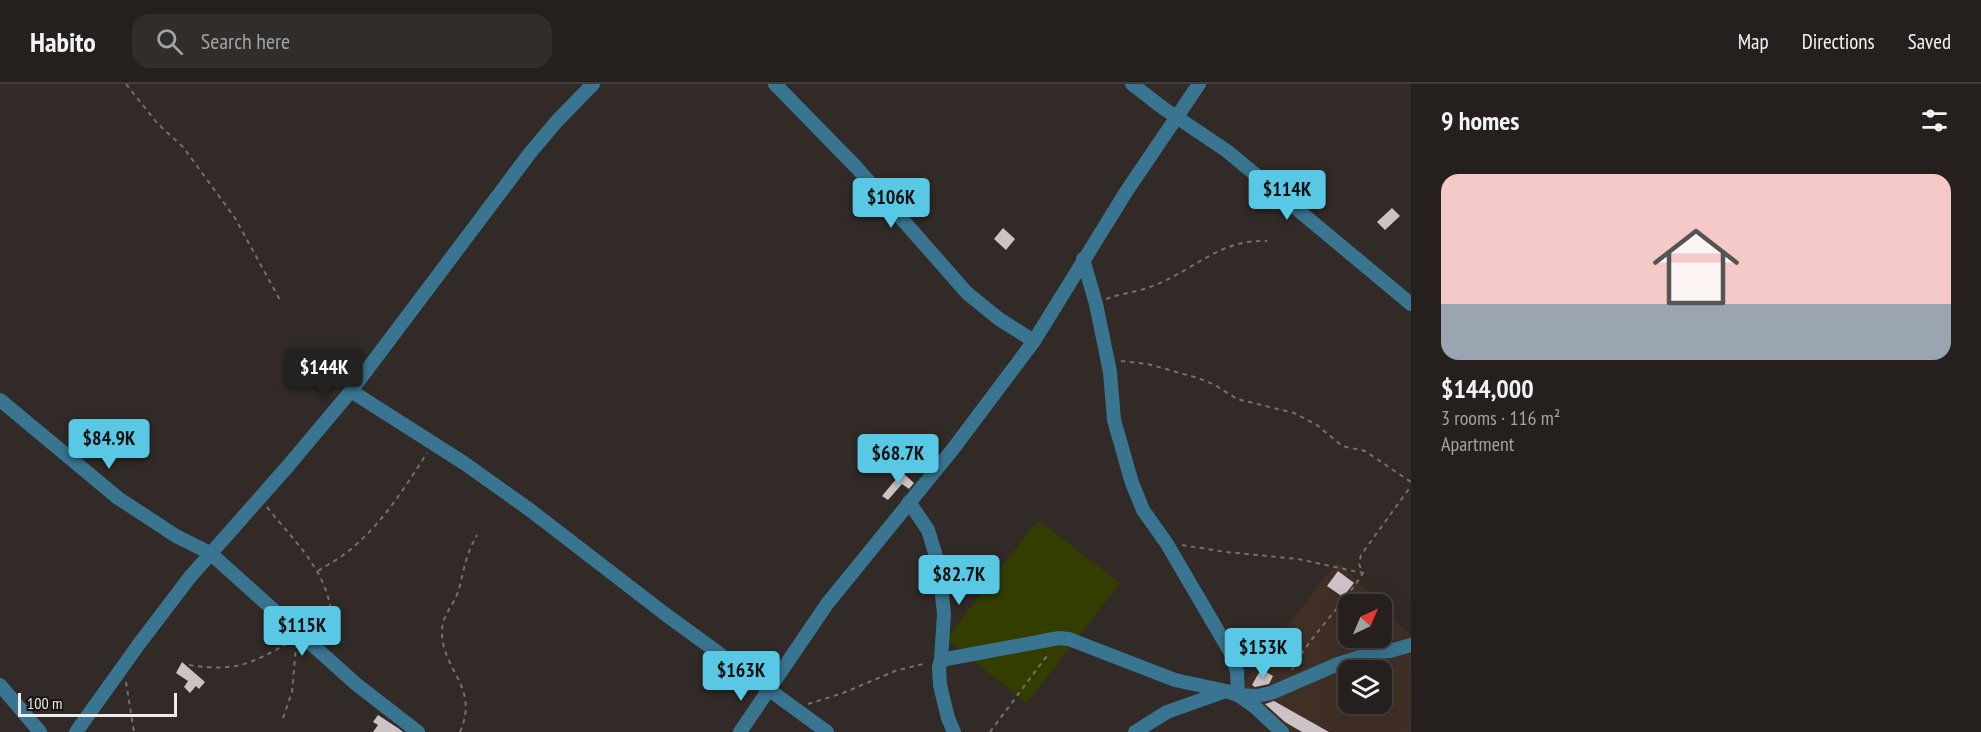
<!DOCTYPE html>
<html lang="en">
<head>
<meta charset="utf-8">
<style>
  body { margin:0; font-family:"PT Sans Narrow",sans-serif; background:#312d2a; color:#f1f3f6; height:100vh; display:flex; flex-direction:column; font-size:22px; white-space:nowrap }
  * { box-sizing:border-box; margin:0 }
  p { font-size:20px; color:#a3a3a4 }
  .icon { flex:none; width:33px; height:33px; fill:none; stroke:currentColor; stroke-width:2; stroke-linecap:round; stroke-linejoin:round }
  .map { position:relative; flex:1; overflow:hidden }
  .details { display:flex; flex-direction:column; background:#25201d; width:570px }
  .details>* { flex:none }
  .needle { width:39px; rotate:44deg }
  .controls { position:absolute; left:1338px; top:510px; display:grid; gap:12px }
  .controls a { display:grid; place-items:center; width:54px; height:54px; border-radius:12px; background:#25201d; box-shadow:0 6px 24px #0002,0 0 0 2px #423e3b; font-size:30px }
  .scale { position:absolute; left:18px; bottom:15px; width:159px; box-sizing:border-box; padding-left:6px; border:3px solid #f0ebe9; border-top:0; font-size:16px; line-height:21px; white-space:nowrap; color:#f0ebe9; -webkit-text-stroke:4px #171412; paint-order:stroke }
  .price { position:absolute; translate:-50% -51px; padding:0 14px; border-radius:6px; background:#59c8e5; color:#111; font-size:20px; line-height:39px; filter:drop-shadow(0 2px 3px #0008) }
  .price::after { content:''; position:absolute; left:50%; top:36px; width:18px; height:14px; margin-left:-9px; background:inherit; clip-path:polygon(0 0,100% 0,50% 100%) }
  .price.current { background:#222; color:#fff }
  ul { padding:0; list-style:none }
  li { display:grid; align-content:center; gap:12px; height:318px; padding:0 30px }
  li+li { border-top:2px solid #423e3b }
  li span { display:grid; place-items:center; height:186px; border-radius:18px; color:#555 }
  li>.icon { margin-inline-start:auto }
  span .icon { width:108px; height:108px; fill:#fffc; stroke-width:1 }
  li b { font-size:26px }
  h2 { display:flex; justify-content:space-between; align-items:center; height:72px; padding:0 30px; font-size:26px }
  header { display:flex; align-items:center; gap:36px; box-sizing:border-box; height:84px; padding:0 30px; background:#25201d; border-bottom:2px solid #423e3b }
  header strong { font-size:28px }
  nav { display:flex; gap:33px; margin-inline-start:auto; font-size:21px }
  .search { width:420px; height:54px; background:#312d2a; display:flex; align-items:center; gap:15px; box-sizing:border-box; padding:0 21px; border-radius:18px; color:#a3a3a4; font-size:22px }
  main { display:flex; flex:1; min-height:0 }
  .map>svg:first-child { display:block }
  .education { fill:#402f25; fill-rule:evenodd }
  .green { fill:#343d00 }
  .building { fill:#cdc3c7 }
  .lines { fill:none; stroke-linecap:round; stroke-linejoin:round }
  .path { stroke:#766f6d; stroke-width:2; stroke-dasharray:4.5 4.5; stroke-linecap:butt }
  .minor { stroke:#397590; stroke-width:14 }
</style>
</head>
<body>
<header>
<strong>Habito</strong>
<div class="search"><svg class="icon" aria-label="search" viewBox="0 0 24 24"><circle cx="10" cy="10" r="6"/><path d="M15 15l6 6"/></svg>Search here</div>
<nav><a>Map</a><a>Directions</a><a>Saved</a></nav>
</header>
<main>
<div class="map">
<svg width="1411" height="648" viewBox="0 0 1411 648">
  <rect width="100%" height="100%" fill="#312a27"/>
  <path class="education" d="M1337,477L1380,520H1348V554H1382V522L1411,552V648H1270L1234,613ZM1348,586H1382V620H1348Z"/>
  <path class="green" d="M1038,436L1120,499L1027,619L946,555Z"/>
  <g class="building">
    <path d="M1392,124L1400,132L1385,146L1377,138Z"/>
    <path d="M1003,144L1015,155L1006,166L994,155Z"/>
    <path d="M902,388L914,399L909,405L902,400L888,416L882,412Z"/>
    <path d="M1338,487L1354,499L1343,513L1327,502Z"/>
    <path d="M182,578L205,598L199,605L196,602L190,609L184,603L188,597L176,589Z"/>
    <path d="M1261,585L1273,592L1269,600L1255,603L1252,601Z"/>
    <path d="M1274,617L1329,648H1302L1285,638L1265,620Z"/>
    <path d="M378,631L398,644L403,648H373L378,641L373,638Z"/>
  </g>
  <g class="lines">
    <g class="path">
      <path d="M126,0L157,39L183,63L235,134L280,216"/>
      <path d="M1106,215C1122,209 1139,208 1155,201C1196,185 1220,155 1267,157"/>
      <path d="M1121,277L1148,280L1198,294L1215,301L1237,315L1294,329L1317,341L1342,362L1365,367L1411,398"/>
      <path d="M267,423C302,467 340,498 330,559"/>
      <path d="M1182,461L1226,468L1298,475L1363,489"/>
      <path d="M318,487C327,481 337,476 346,469C380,443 404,405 427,369"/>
      <path d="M189,581C238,588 250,580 292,557"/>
      <path d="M1292,586C1311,550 1342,523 1363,489L1359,480L1361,471L1411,402"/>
      <path d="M126,598L134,648"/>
      <path d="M808,620L843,609L895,587L927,579"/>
      <path d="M283,634L292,608L296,563"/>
      <path d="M460,648C480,602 441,586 442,547C442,533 451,524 456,513C462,499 463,482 469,468C471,462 474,457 477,451"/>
      <path d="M990,648L1049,569"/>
    </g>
    <g class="minor">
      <path d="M775,0L857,84L967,209L999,235L1034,257"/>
      <path d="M1132,0L1163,24L1227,67L1411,220"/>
      <path d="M1083,175L1096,220L1110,288L1114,336L1132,399L1143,426L1167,460L1232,571L1237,588L1238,611L1257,612L1271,609L1338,580L1376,568L1390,567L1411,561"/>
      <path d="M351,307L464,379L530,426L665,530L827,648"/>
      <path d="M0,316L118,414L176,452L210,469L356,600L418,648"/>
      <path d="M909,418L928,446L939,482L944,530L941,576L939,583L940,601L948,634L954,648"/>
      <path d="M941,576L1059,554L1069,555L1175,596L1226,607L1238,611L1255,623L1282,648"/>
      <path d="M0,601L40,648"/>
      <path d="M76,648L139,560L190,493L288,382L351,307L530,69L557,37L593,0"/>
      <path d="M740,648L827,520L953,365L1034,257L1126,108L1199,0"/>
      <path d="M1135,648L1167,628L1226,607"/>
    </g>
  </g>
</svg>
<div class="controls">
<a><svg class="needle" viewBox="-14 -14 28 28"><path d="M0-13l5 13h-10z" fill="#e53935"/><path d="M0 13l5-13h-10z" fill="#a3a3a4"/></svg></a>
<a><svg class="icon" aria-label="layers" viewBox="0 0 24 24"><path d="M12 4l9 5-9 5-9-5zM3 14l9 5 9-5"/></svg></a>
</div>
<div class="scale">100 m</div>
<b class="price" style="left:1287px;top:137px">$114K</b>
<b class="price" style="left:891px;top:145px">$106K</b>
<b class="price current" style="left:324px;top:315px">$144K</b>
<b class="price" style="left:109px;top:386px">$84.9K</b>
<b class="price" style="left:898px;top:401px">$68.7K</b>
<b class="price" style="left:959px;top:522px">$82.7K</b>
<b class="price" style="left:302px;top:573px">$115K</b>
<b class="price" style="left:1263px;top:595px">$153K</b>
<b class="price" style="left:741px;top:618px">$163K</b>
</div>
<section class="details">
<h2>9 homes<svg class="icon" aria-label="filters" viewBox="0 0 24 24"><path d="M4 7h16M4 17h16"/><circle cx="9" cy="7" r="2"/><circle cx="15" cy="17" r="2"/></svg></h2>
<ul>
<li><span style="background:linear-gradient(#f6c9c9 70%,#9aa5b1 0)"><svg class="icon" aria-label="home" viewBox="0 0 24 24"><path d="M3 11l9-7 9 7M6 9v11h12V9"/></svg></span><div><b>$144,000</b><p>3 rooms · 116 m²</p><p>Apartment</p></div></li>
</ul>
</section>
</main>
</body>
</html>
